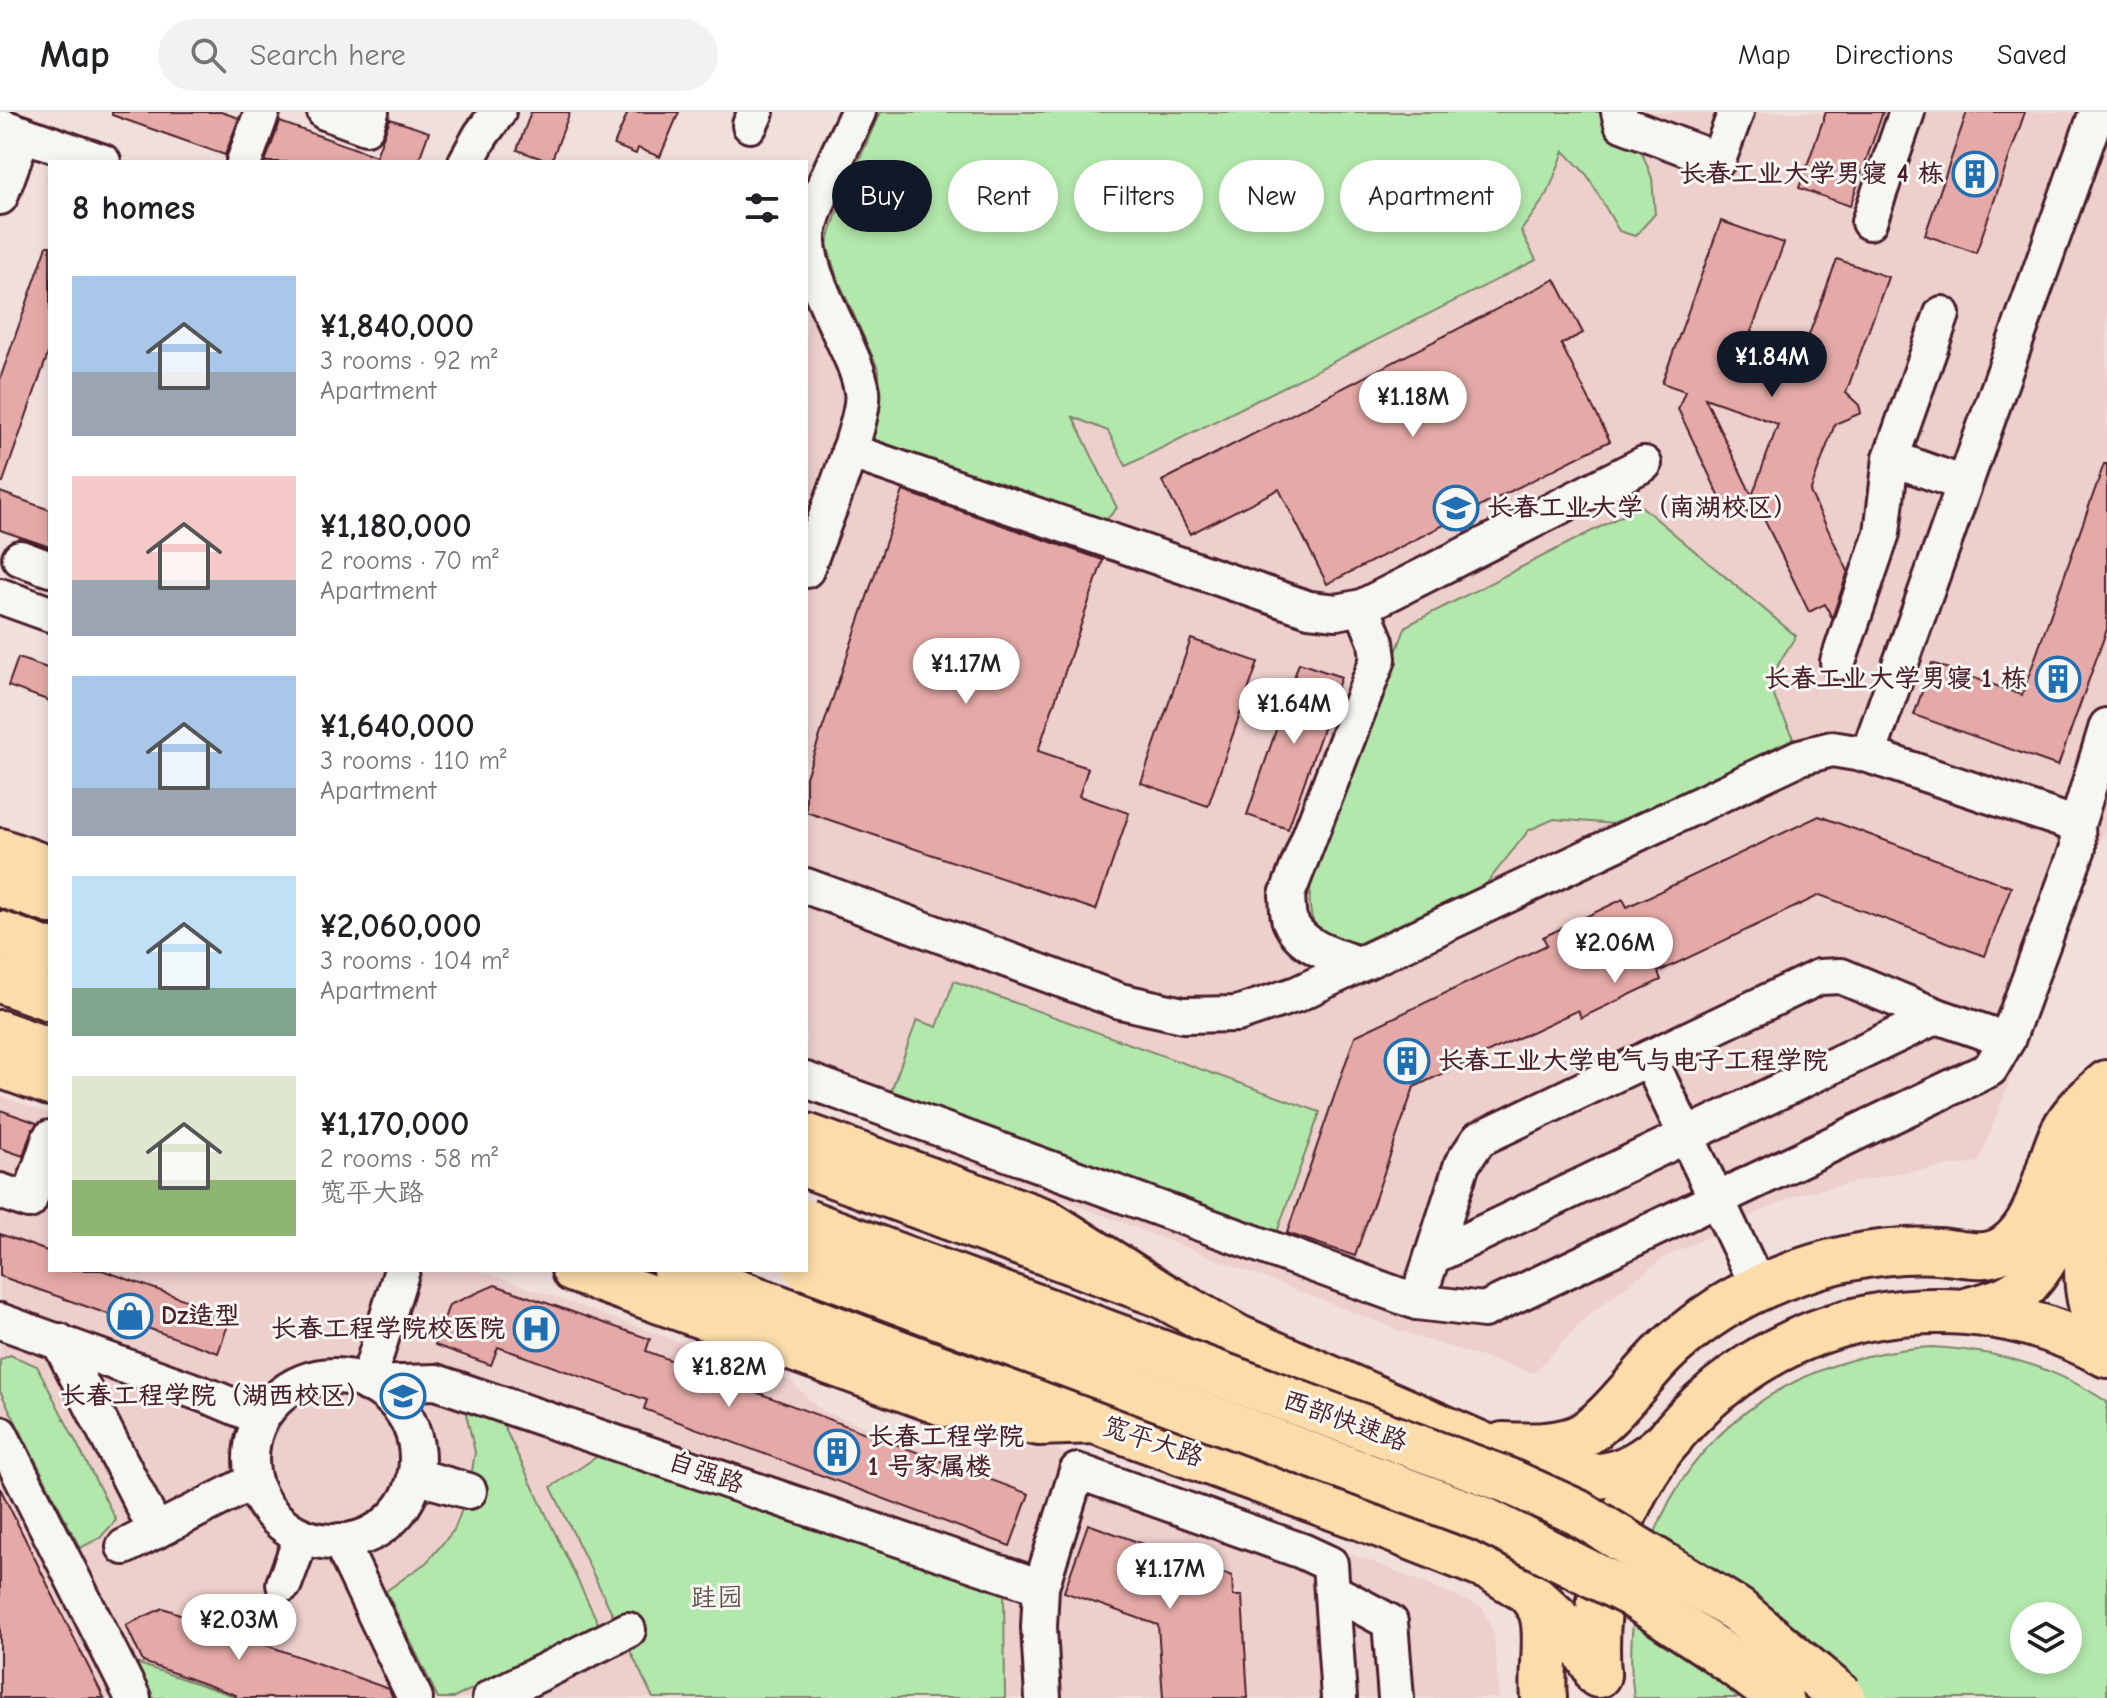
<!DOCTYPE html>
<html lang="en">
<head>
<meta charset="utf-8">
<style>
  body { margin:0; font-family:"Comic Neue","LXGW WenKai TC",sans-serif; background:#f2f2f2; color:#202124; height:100vh; display:flex; flex-direction:column; font-size:30px; white-space:nowrap }
  * { box-sizing:border-box; margin:0 }
  p { font-size:26px; color:#757577 }
  .icon { flex:none; width:44px; height:44px; fill:none; stroke:currentColor; stroke-width:2; stroke-linecap:round; stroke-linejoin:round }
  .map { position:relative; flex:1; overflow:hidden }
  .sheet { position:absolute; left:48px; top:48px; width:760px; height:1112px; display:flex; flex-direction:column; background:#fff; border-radius:0px; box-shadow:0 4px 12px #0003 }
  .sheet>* { flex:none }
  .hud { position:absolute; left:832px; top:48px; width:760px; height:72px; display:flex; gap:16px }
  .fabs { position:absolute; left:2010px; top:1490px; display:grid; gap:16px }
  .fabs a { display:grid; place-items:center; width:72px; height:72px; border-radius:50%; background:#fff; box-shadow:0 4px 12px #0003; font-size:40px }
  .price { position:absolute; translate:-50% -68px; padding:0 18px; border-radius:28px; background:#fff; color:#222; font-size:26px; line-height:52px; filter:drop-shadow(0 2px 4px #0008) }
  .price::after { content:''; position:absolute; left:50%; top:48px; width:24px; height:18px; margin-left:-12px; background:inherit; clip-path:polygon(0 0,100% 0,50% 100%) }
  .price.on { background:#111827; color:#fff }
  ul { padding:0; list-style:none }
  li { display:flex; align-items:center; gap:24px; height:200px; padding:0 24px }
  li span { display:grid; place-items:center; flex:none; width:224px; height:160px; border-radius:0px; color:#555 }
  li>.icon { margin-inline-start:auto }
  span .icon { width:96px; height:96px; fill:#fffc; stroke-width:1 }
  li b { font-size:34px }
  h2 { display:flex; justify-content:space-between; align-items:center; height:96px; padding:0 24px; font-size:34px }
  .chip { padding:0 28px; border-radius:36px; background:#fff; box-shadow:0 4px 12px #0003; font-size:28px; line-height:72px }
  .chip.on { background:#111827; color:#fff }
  header { display:flex; align-items:center; gap:48px; box-sizing:border-box; height:112px; padding:0 40px; background:#fff; border-bottom:2px solid #e0e0e0 }
  header strong { font-size:38px }
  nav { display:flex; gap:44px; margin-inline-start:auto; font-size:28px }
  .search { width:560px; height:72px; background:#f2f2f2; display:flex; align-items:center; gap:20px; box-sizing:border-box; padding:0 28px; border-radius:44px; color:#757577; font-size:30px }
  .map>svg:first-child { display:block }
  .built { fill:#edcfcc }
  .green { fill:#b2e8ab; stroke:#7e846b; stroke-width:2; fill-rule:evenodd }
  .building { fill:#e5aaa7; stroke:#4a1f2b; stroke-width:2; fill-rule:evenodd }
  .lines { fill:none; stroke-linecap:round; stroke-linejoin:round }
  .minor-casing { stroke:#4a1f2b; stroke-width:40 }
  .major-casing { stroke:#4a1f2b; stroke-width:50 }
  .highway-casing { stroke:#4a1f2b; stroke-width:50 }
  .minor { stroke:#f6f6f2; stroke-width:34 }
  .major { stroke:#fbddab; stroke-width:44 }
  .highway { stroke:#fbddab; stroke-width:44 }
  .highway-bridge-casing { stroke:#4a1f2b; stroke-width:50; stroke-linecap:butt }
  .highway-bridge { stroke:#fbddab; stroke-width:44 }
  .labels { text-anchor:middle; dominant-baseline:central; stroke-width:6; stroke-linejoin:round; paint-order:stroke }
  .poi-label { font-size:26px; font-weight:bold; fill:#4a1f2b; stroke:#f6f6f2; text-anchor:end }
  .street-label { font-size:26px; fill:#4a1f2b; stroke:#f6f6f2 }
  .park-label { font-size:26px; fill:#64514b; stroke:#f6f6f2 }
</style>
</head>
<body>
<header>
<strong>Map</strong>
<div class="search"><svg class="icon" aria-label="search" viewBox="0 0 24 24"><circle cx="10" cy="10" r="6"/><path d="M15 15l6 6"/></svg>Search here</div>
<nav><a>Map</a><a>Directions</a><a>Saved</a></nav>
</header>
<div class="map">
<svg width="2107" height="1586" viewBox="0 0 2107 1586">
  <rect width="100%" height="100%" fill="#f1dfdc"/>
  <filter id="ink" filterUnits="userSpaceOnUse"><feTurbulence type="fractalNoise" baseFrequency=".0125" numOctaves="2"/><feDisplacementMap in="SourceGraphic" scale="16" xChannelSelector="R" yChannelSelector="G"/><feConvolveMatrix kernelMatrix="1 2 1 2 8 2 1 2 1" color-interpolation-filters="sRGB"/></filter>
  <g filter="url(#ink)">
    <g class="built">
      <path d="M840,0H2107V712L1979,1050L1892,1062L1796,1083L1663,1146L1587,1204L1534,1261L1417,1225L806,988V80Z"/>
      <path d="M0,984L50,1002V1158H478L792,1270L820,1298L920,1335L1053,1337L1370,1449L1482,1495L1494,1522L1499,1586H0Z"/>
    </g>
    <g class="green">
      <path d="M880,0H1631L1637,28L1652,66L1655,102L1635,124L1619,119L1587,63L1564,39L1548,81L1521,119L1536,148L1126,354L1108,319L1073,305L1117,396L1106,408L879,331L873,326L880,299L879,259L836,163L827,132L839,94Z"/>
      <path d="M1641,394L1796,524C1761,577 1768,572 1794,626L1615,712L1554,707L1529,718L1486,772L1353,834C1310,826 1307,805 1311,767L1406,514Z"/>
      <path d="M954,869L1320,1000L1277,1120L890,982L917,908L937,915Z"/>
      <path d="M1931,1235C1995,1238 2054,1254 2107,1290V1586H1634C1628,1544 1631,1506 1641,1465C1675,1324 1790,1243 1931,1235ZM2024,1504H2068V1548H2024Z"/>
      <path d="M10,1243L37,1254L116,1408L100,1426L80,1436L0,1279V1248Z"/>
      <path d="M464,1293L500,1306L599,1513L454,1586H438L386,1479L427,1450L454,1418L469,1379L475,1340Z"/>
      <path d="M601,1342L1004,1476L1005,1586H653L551,1375Z"/>
      <path d="M133,1550L234,1584L233,1586H151Z"/>
    </g>
    <g class="building">
      <path d="M112,0H221L239,6L225,43L112,3Z"/>
      <path d="M531,0H570L551,50L517,38Z"/>
      <path d="M628,0H679L660,45L638,36L636,42L614,33Z"/>
      <path d="M1826,0H1883L1850,94L1799,76Z"/>
      <path d="M1967,0H2025L1976,141L1925,123Z"/>
      <path d="M390,7L429,20L418,50H265L280,10L376,44Z"/>
      <path d="M1721,109L1784,131L1741,247L1793,266L1837,147L1888,165L1846,281L1859,293L1861,301L1835,312L1810,380L1848,459L1832,506L1825,492L1809,500L1764,407L1722,390L1678,297L1685,279L1662,271ZM1705,286L1778,312L1752,384Z"/>
      <path d="M47,134H50V236L3,370H0V267Z"/>
      <path d="M1555,167L1583,221L1561,232L1610,329L1327,472L1279,377L1190,422L1162,369Z"/>
      <path d="M2104,352H2107V517L2058,654L1914,603L1932,551L2022,583Z"/>
      <path d="M903,379L1103,448L1038,639L1088,656L1079,684L1129,701L1096,798L806,700V665Z"/>
      <path d="M0,380L50,398V435L0,418Z"/>
      <path d="M1191,527L1258,550L1208,694L1141,671Z"/>
      <path d="M18,546L50,557V589L8,574Z"/>
      <path d="M1299,551L1341,565L1288,717L1247,703Z"/>
      <path d="M1819,704L2011,775L1985,844L1820,783L1658,860L1661,868L1581,906L1578,898L1414,975L1355,1144L1287,1121L1355,924L1547,833L1543,825L1623,787L1627,795Z"/>
      <path d="M0,998L37,1011L31,1020L23,1044L0,1036Z"/>
      <path d="M0,1122L50,1140V1158H102L231,1204L218,1241L0,1164Z"/>
      <path d="M495,1173L650,1227L646,1239L1029,1382L1010,1434L644,1297L647,1288L498,1235L491,1253L435,1233L449,1193Z"/>
      <path d="M0,1376L67,1512L104,1586H0Z"/>
      <path d="M1088,1412L1232,1464L1233,1484H1242L1248,1586H1163L1158,1513L1064,1480Z"/>
      <path d="M163,1496L389,1577L393,1586H235L236,1583L143,1550L126,1513Z"/>
    </g>
    <g class="lines">
      <g class="minor-casing">
        <g id="minor">
          <path d="M325,0L366,15L371,0"/>
          <path d="M1619,0L1622,12L1718,48L1736,0"/>
          <path d="M750,13L756,0"/>
          <path d="M0,14L103,50"/>
          <path d="M244,50L262,0"/>
          <path d="M466,50L481,23L498,0"/>
          <path d="M0,85L23,22"/>
          <path d="M1869,110L1907,0"/>
          <path d="M849,339L1309,497L1337,500L1362,495L1644,352"/>
          <path d="M1891,346L1964,372"/>
          <path d="M20,446L50,457"/>
          <path d="M806,458C818,424 867,308 862,279C857,251 841,225 830,199C821,178 809,154 808,130C806,105 846,26 858,0"/>
          <path d="M0,484L50,502"/>
          <path d="M1838,550L1882,421L1891,346L1942,202"/>
          <path d="M1868,643L2097,0"/>
          <path d="M806,774L1120,889L1183,903L1237,902L1297,882L1800,645L1832,637L1868,643L2077,713"/>
          <path d="M1359,852C1333,844 1301,835 1290,809C1287,801 1288,791 1287,783L1378,547L1376,530L1362,495"/>
          <path d="M1649,946L1759,1176"/>
          <path d="M806,968L1417,1190L1484,1198L1990,957L2007,928L2078,736L2077,713L2107,614"/>
          <path d="M0,1079L29,1089L50,1026"/>
          <path d="M1432,1145L1462,1052L1479,1027L1819,865L1841,864L1937,904"/>
          <path d="M402,1158L367,1272L436,1270L1041,1475"/>
          <path d="M1417,1190L1432,1145L1937,904L2007,928"/>
          <path d="M0,1209L216,1287L261,1306"/>
          <path d="M59,1229L156,1419"/>
          <circle cx="334" cy="1347" r="83"/>
          <path d="M0,1322L133,1586"/>
          <path d="M415,1364L469,1379"/>
          <path d="M340,1429L415,1586"/>
          <path d="M124,1435L254,1369"/>
          <path d="M284,1472L302,1424"/>
          <path d="M1332,1479L1390,1510L1396,1586"/>
          <path d="M490,1586L628,1518"/>
          <path d="M1043,1586L1039,1515L1041,1475L1077,1359L1302,1439L1330,1452L1339,1586"/>
        </g>
      </g>
      <g class="major-casing">
        <g id="major">
          <path d="M0,739L50,757"/>
          <path d="M0,953L50,971"/>
          <path d="M806,1024L1045,1109L1162,1183L1238,1226L1535,1356C1597,1370 1621,1370 1670,1327"/>
          <path d="M2104,1070C2086,1128 2076,1178 2107,1233"/>
          <path d="M574,1158L946,1292L1039,1311L1095,1309L1368,1408L1492,1457L1529,1480L1571,1519L1598,1560"/>
          <path d="M1969,1198C1985,1194 2007,1189 2020,1178C2061,1143 2088,1044 2107,993"/>
          <path d="M1503,1333C1527,1334 1551,1335 1575,1327C1603,1317 1639,1266 1662,1243C1689,1216 1726,1190 1761,1175C1817,1150 1877,1136 1938,1139C1963,1141 1987,1150 2008,1134C2042,1109 2045,1056 2063,1020C2073,1000 2090,986 2107,971"/>
          <path d="M1529,1480C1533,1487 1540,1494 1542,1502C1549,1523 1541,1561 1544,1586"/>
          <path d="M1598,1563C1578,1287 1868,1113 2107,1243"/>
        </g>
      </g>
      <g class="highway-casing">
        <g id="highway">
          <path d="M0,772L50,789"/>
          <path d="M0,822L50,840"/>
          <path d="M0,868L50,886"/>
          <path d="M0,921L50,939"/>
          <path d="M806,1053L1162,1183"/>
          <path d="M675,1158C816,1207 953,1265 1095,1309"/>
        </g>
      </g>
      <use href="#minor" class="minor"/>
      <use href="#major" class="major"/>
      <use href="#highway" class="highway"/>
      <g class="highway-bridge-casing">
        <g id="highway-bridge">
          <path d="M806,1110L1504,1367L1577,1400L1737,1498L1843,1586"/>
          <path d="M806,1155L1483,1407L1631,1482L1713,1536L1780,1586"/>
        </g>
      </g>
      <use href="#highway-bridge" class="highway-bridge"/>
    </g>
  </g>
  <defs>
    <g id="building-ring" transform="scale(2.3)"><circle r="9.5" fill="#f6f6f2" stroke="#1f6fb2" stroke-width="1.5"/><path d="M-4-6H4V6H1V3H-1V6H-4ZM-2.5-4.3h1.7v1.8h-1.7ZM.8-4.3h1.7v1.8H.8ZM-2.5-1h1.7V.8h-1.7ZM.8-1h1.7V.8H.8Z" fill="#1f6fb2"/></g>
    <g id="university-ring" transform="scale(2.3)"><circle r="9.5" fill="#f6f6f2" stroke="#1f6fb2" stroke-width="1.5"/><path d="M0-5L7-2L0 1L-7-2ZM-4 1L0 2.5L4 1V4Q0 6-4 4Z" fill="#1f6fb2"/></g>
    <g id="shop-ring" transform="scale(2.3)"><circle r="9.5" fill="#f6f6f2" stroke="#1f6fb2" stroke-width="1.5"/><path d="M-5-2.5h2.3a2.7 3.5 0 0 1 5.4 0H5L5.5 6h-11ZM-1.5-2.5h3a1.5 2.3 0 0 0-3 0Z" fill="#1f6fb2"/></g>
    <g id="hospital-ring" transform="scale(2.3)"><circle r="9.5" fill="#f6f6f2" stroke="#1f6fb2" stroke-width="1.5"/><path d="M-5-5h3v3.5h4V-5h3V5h-3V1.5h-4V5h-3Z" fill="#1f6fb2"/></g>
  </defs>
  <g fill-rule="evenodd">
    <use href="#building-ring" x="1975" y="62"/>
    <use href="#university-ring" x="1456" y="396"/>
    <use href="#building-ring" x="2058" y="567"/>
    <use href="#building-ring" x="1407" y="949"/>
    <use href="#shop-ring" x="130" y="1204"/>
    <use href="#hospital-ring" x="536" y="1217"/>
    <use href="#university-ring" x="403" y="1284"/>
    <use href="#building-ring" x="837" y="1340"/>
  </g>
  <g class="labels">
    <g class="poi-label">
      <text x="1944" y="62">长春工业大学男寝 4 栋</text>
      <text x="1487" y="396" text-anchor="start">长春工业大学（南湖校区）</text>
      <text x="2027" y="567">长春工业大学男寝 1 栋</text>
      <text x="1438" y="949" text-anchor="start">长春工业大学电气与电子工程学院</text>
      <text x="161" y="1204" text-anchor="start">Dz造型</text>
      <text x="505" y="1217">长春工程学院校医院</text>
      <text x="372" y="1284">长春工程学院（湖西校区）</text>
      <text x="868" y="1325" text-anchor="start">长春工程学院<tspan x="868" dy="30">1 号家属楼</tspan></text>
    </g>
    <g class="street-label">
      <text transform="translate(1345 1309) rotate(20)">西部快速路</text>
      <text transform="translate(1153 1330) rotate(19)">宽平大路</text>
      <text transform="translate(706 1361) rotate(19)">自强路</text>
    </g>
    <g class="park-label">
      <text x="717" y="1486">跬园</text>
    </g>
  </g>
</svg>
<div class="fabs">
<a><svg class="icon" aria-label="layers" viewBox="0 0 24 24"><path d="M12 4l9 5-9 5-9-5zM3 14l9 5 9-5"/></svg></a>
</div>
<b class="price on" style="left:1772px;top:287px">¥1.84M</b>
<b class="price" style="left:1413px;top:327px">¥1.18M</b>
<b class="price" style="left:966px;top:594px">¥1.17M</b>
<b class="price" style="left:1294px;top:634px">¥1.64M</b>
<b class="price" style="left:1615px;top:873px">¥2.06M</b>
<b class="price" style="left:729px;top:1297px">¥1.82M</b>
<b class="price" style="left:1170px;top:1499px">¥1.17M</b>
<b class="price" style="left:239px;top:1550px">¥2.03M</b>
<div class="hud">
<a class="chip on">Buy</a>
<a class="chip">Rent</a>
<a class="chip">Filters</a>
<a class="chip">New</a>
<a class="chip">Apartment</a>
</div>
<section class="sheet">
<h2>8 homes<svg class="icon" aria-label="filters" viewBox="0 0 24 24"><path d="M4 7h16M4 17h16"/><circle cx="9" cy="7" r="2"/><circle cx="15" cy="17" r="2"/></svg></h2>
<ul>
<li><span style="background:linear-gradient(#a9c7e8 60%,#9aa5b1 0)"><svg class="icon" aria-label="home" viewBox="0 0 24 24"><path d="M3 11l9-7 9 7M6 9v11h12V9"/></svg></span><div><b>¥1,840,000</b><p>3 rooms · 92 m²</p><p>Apartment</p></div></li>
<li><span style="background:linear-gradient(#f6c9c9 65%,#9aa5b1 0)"><svg class="icon" aria-label="home" viewBox="0 0 24 24"><path d="M3 11l9-7 9 7M6 9v11h12V9"/></svg></span><div><b>¥1,180,000</b><p>2 rooms · 70 m²</p><p>Apartment</p></div></li>
<li><span style="background:linear-gradient(#a9c7e8 70%,#9aa5b1 0)"><svg class="icon" aria-label="home" viewBox="0 0 24 24"><path d="M3 11l9-7 9 7M6 9v11h12V9"/></svg></span><div><b>¥1,640,000</b><p>3 rooms · 110 m²</p><p>Apartment</p></div></li>
<li><span style="background:linear-gradient(#bfe0f5 70%,#7fa58c 0)"><svg class="icon" aria-label="home" viewBox="0 0 24 24"><path d="M3 11l9-7 9 7M6 9v11h12V9"/></svg></span><div><b>¥2,060,000</b><p>3 rooms · 104 m²</p><p>Apartment</p></div></li>
<li><span style="background:linear-gradient(#dfe7d0 65%,#8fb573 0)"><svg class="icon" aria-label="home" viewBox="0 0 24 24"><path d="M3 11l9-7 9 7M6 9v11h12V9"/></svg></span><div><b>¥1,170,000</b><p>2 rooms · 58 m²</p><p>宽平大路</p></div></li>
</ul>
</section>
</div>
</body>
</html>
